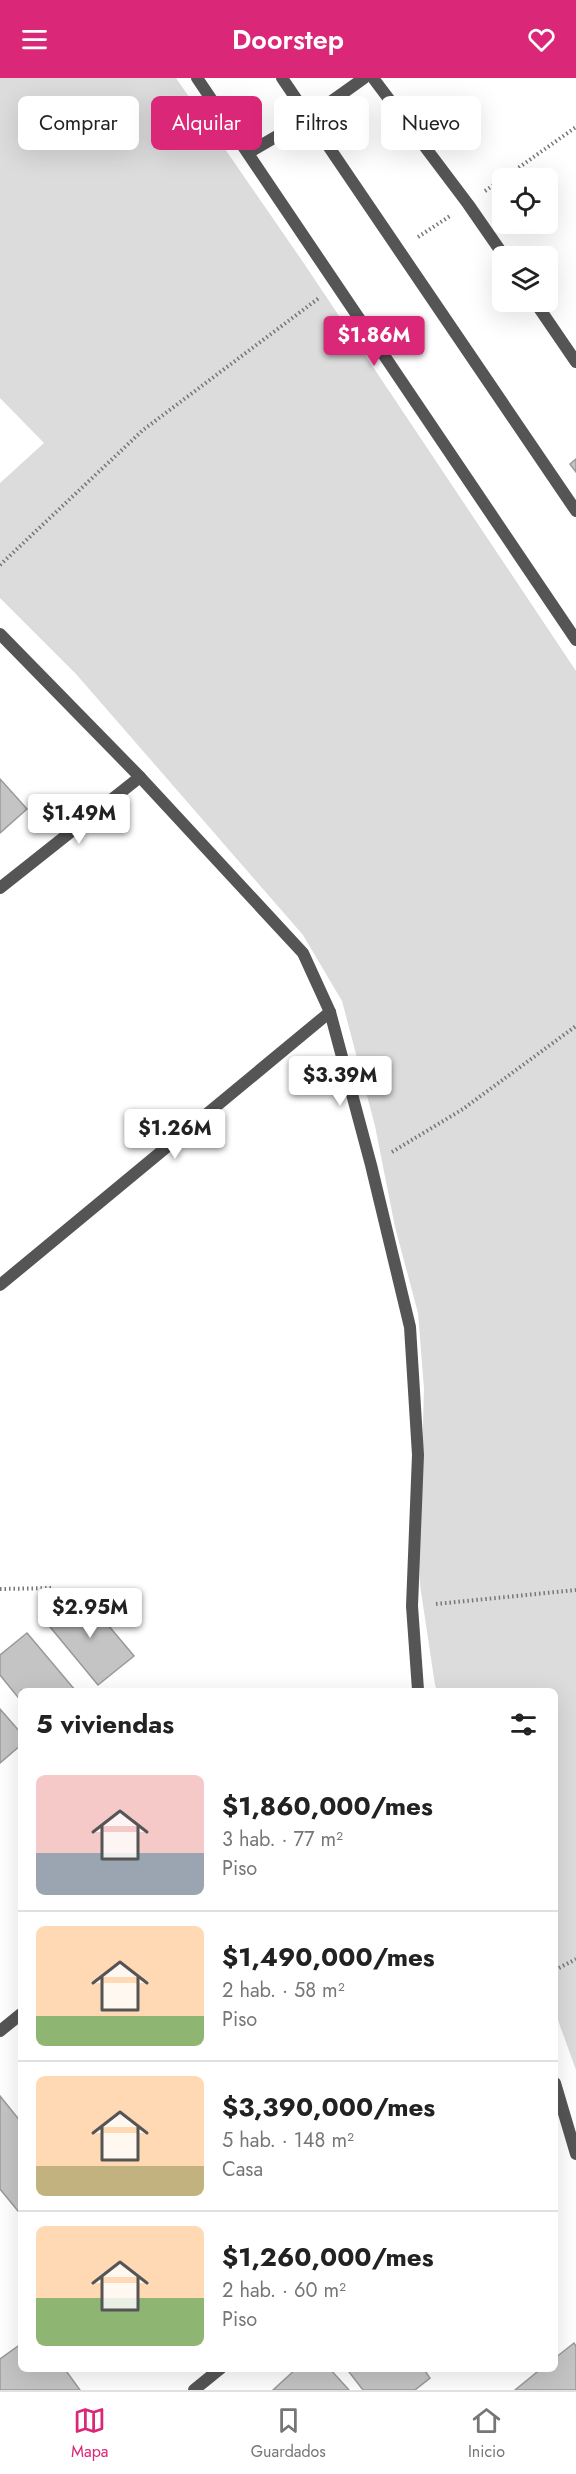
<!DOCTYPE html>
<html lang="es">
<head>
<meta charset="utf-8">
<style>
  body { margin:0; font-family:Jost,sans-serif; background:#f6f6f6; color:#222; height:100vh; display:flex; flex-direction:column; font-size:22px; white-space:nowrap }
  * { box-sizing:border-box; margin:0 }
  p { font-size:20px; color:#767676 }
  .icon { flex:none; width:33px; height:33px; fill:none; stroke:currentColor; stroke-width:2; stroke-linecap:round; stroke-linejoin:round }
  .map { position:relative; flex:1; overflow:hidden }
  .side { position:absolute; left:18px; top:1610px; width:540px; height:684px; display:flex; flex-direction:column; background:#fff; border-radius:9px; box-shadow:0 6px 24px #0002 }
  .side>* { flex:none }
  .hud { position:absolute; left:18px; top:18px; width:540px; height:54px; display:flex; gap:12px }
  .controls { position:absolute; left:492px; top:90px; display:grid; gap:12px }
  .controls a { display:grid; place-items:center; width:66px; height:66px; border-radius:9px; background:#fff; box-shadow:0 6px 24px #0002; font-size:30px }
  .price { position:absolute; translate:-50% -51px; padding:0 14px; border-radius:6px; background:#fff; color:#222; font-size:20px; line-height:39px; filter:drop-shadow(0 2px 3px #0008) }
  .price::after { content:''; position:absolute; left:50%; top:36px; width:18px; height:14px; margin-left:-9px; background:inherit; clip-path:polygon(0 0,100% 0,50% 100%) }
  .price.active { background:#db2777; color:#fff }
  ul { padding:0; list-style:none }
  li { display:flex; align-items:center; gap:18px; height:150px; padding:0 18px }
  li+li { border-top:2px solid #e0e0e0 }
  li span { display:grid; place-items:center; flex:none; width:168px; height:120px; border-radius:9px; color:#555 }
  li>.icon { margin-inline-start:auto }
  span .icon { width:72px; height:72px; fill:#fffc; stroke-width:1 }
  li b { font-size:26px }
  h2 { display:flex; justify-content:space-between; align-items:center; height:72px; padding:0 18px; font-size:26px }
  .tag { padding:0 21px; border-radius:9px; background:#fff; box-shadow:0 6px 24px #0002; font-size:21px; line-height:54px }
  .tag.active { background:#db2777; color:#fff }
  header { display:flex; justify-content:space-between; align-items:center; height:78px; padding:0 18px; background:#db2777; color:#fff; font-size:27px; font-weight:600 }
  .tabs { display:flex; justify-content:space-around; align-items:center; height:84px; border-top:2px solid #e0e0e0; background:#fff; font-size:16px; color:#767676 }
  .tabs a { display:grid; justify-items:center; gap:3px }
  .tabs .active { color:#db2777 }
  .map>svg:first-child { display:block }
  .green { fill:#dcdcdc }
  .building { fill:#c4c4c4; stroke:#999; stroke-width:1.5 }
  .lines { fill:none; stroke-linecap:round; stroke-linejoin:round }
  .path { stroke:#777; stroke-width:4; stroke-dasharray:1.5 3; stroke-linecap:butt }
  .minor { stroke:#555; stroke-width:12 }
</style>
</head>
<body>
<header><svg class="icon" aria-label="menu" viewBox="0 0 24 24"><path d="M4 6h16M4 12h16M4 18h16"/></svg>Doorstep<svg class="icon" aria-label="heart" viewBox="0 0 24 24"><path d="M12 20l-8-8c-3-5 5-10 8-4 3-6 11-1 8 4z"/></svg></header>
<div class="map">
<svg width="576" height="2312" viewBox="0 0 576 2312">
  <rect width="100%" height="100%" fill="#fff"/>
  <path class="green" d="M0,0H176L303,184L576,593V1992L555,1934V1612H437L435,1607L420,1507L419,1480L424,1311L418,1235L395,1149L375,1048L342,923L303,857L76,596L0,520V405L44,365L0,320Z"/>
  <g class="building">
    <path d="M576,381V394L570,386Z"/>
    <path d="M0,701L27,731L0,755Z"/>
    <path d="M81,1515L134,1578L98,1607L46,1544Z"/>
    <path d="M27,1555L75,1612H21V1623L0,1597V1577Z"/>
    <path d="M0,1631L21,1655V1667L0,1685Z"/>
    <path d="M0,2018L21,2044V2131L18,2133L0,2111Z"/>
    <path d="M574,2265L576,2268V2312H515L542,2290H555V2280Z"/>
    <path d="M21,2266V2290H64L80,2312H0V2281Z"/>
    <path d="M297,2290H329L349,2312H273Z"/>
    <path d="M346,2290H423L430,2300L415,2312H363Z"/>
  </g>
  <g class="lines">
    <g class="path">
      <path d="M504,100L576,49"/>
      <path d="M485,113L502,101"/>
      <path d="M418,159L450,138"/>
      <path d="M0,487L143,352L319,220"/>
      <path d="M392,1074L463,1031L576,948"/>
      <path d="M0,1511L53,1510"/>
      <path d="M436,1526L576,1512"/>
      <path d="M555,1892L576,1881"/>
    </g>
    <g class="minor">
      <path d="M197,0L576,562"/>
      <path d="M282,0L576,433"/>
      <path d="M373,0L468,126L504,178"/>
      <path d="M248,75L308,40L364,0"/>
      <path d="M535,224L576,284"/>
      <path d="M0,556L140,699L303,875L330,934L371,1087L410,1249L418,1377L412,1528L418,1612"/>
      <path d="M0,810L140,699"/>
      <path d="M0,1207L330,934"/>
      <path d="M0,1953L21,1936"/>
      <path d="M555,2005L576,2076"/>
      <path d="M194,2312L221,2290"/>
    </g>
  </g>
</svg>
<div class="controls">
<a><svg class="icon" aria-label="locate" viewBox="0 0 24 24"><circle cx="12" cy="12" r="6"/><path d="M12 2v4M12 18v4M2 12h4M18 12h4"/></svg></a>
<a><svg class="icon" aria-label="layers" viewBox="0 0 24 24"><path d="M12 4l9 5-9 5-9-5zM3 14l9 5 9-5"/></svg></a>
</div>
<b class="price active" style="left:374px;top:289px">$1.86M</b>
<b class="price" style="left:79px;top:767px">$1.49M</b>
<b class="price" style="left:340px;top:1029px">$3.39M</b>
<b class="price" style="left:175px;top:1082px">$1.26M</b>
<b class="price" style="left:90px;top:1561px">$2.95M</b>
<div class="hud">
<a class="tag">Comprar</a>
<a class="tag active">Alquilar</a>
<a class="tag">Filtros</a>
<a class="tag">Nuevo</a>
</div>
<section class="side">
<h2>5 viviendas<svg class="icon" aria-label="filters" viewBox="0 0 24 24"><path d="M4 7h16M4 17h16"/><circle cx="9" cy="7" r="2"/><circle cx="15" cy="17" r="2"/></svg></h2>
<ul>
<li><span style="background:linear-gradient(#f6c9c9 65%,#9aa5b1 0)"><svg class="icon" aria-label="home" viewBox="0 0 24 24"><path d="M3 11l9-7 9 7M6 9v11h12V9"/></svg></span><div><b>$1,860,000/mes</b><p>3 hab. · 77 m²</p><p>Piso</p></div></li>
<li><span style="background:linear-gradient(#ffd9b3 75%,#8fb573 0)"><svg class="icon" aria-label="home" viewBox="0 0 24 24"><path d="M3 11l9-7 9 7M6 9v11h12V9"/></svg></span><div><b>$1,490,000/mes</b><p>2 hab. · 58 m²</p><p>Piso</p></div></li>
<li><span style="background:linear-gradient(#ffd9b3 75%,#c2b280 0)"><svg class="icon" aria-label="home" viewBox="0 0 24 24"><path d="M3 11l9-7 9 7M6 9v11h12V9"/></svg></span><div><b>$3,390,000/mes</b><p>5 hab. · 148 m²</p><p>Casa</p></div></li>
<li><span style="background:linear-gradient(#ffd9b3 60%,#8fb573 0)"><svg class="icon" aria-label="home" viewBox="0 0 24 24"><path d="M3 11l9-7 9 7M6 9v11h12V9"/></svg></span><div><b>$1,260,000/mes</b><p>2 hab. · 60 m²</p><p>Piso</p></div></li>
</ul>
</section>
</div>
<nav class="tabs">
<a class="active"><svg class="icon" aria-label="map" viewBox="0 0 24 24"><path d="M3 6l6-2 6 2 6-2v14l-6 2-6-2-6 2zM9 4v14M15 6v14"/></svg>Mapa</a>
<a><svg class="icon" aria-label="saved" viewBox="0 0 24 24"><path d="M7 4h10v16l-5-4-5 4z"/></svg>Guardados</a>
<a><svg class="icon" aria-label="home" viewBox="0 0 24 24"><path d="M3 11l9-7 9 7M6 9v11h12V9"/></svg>Inicio</a>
</nav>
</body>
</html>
